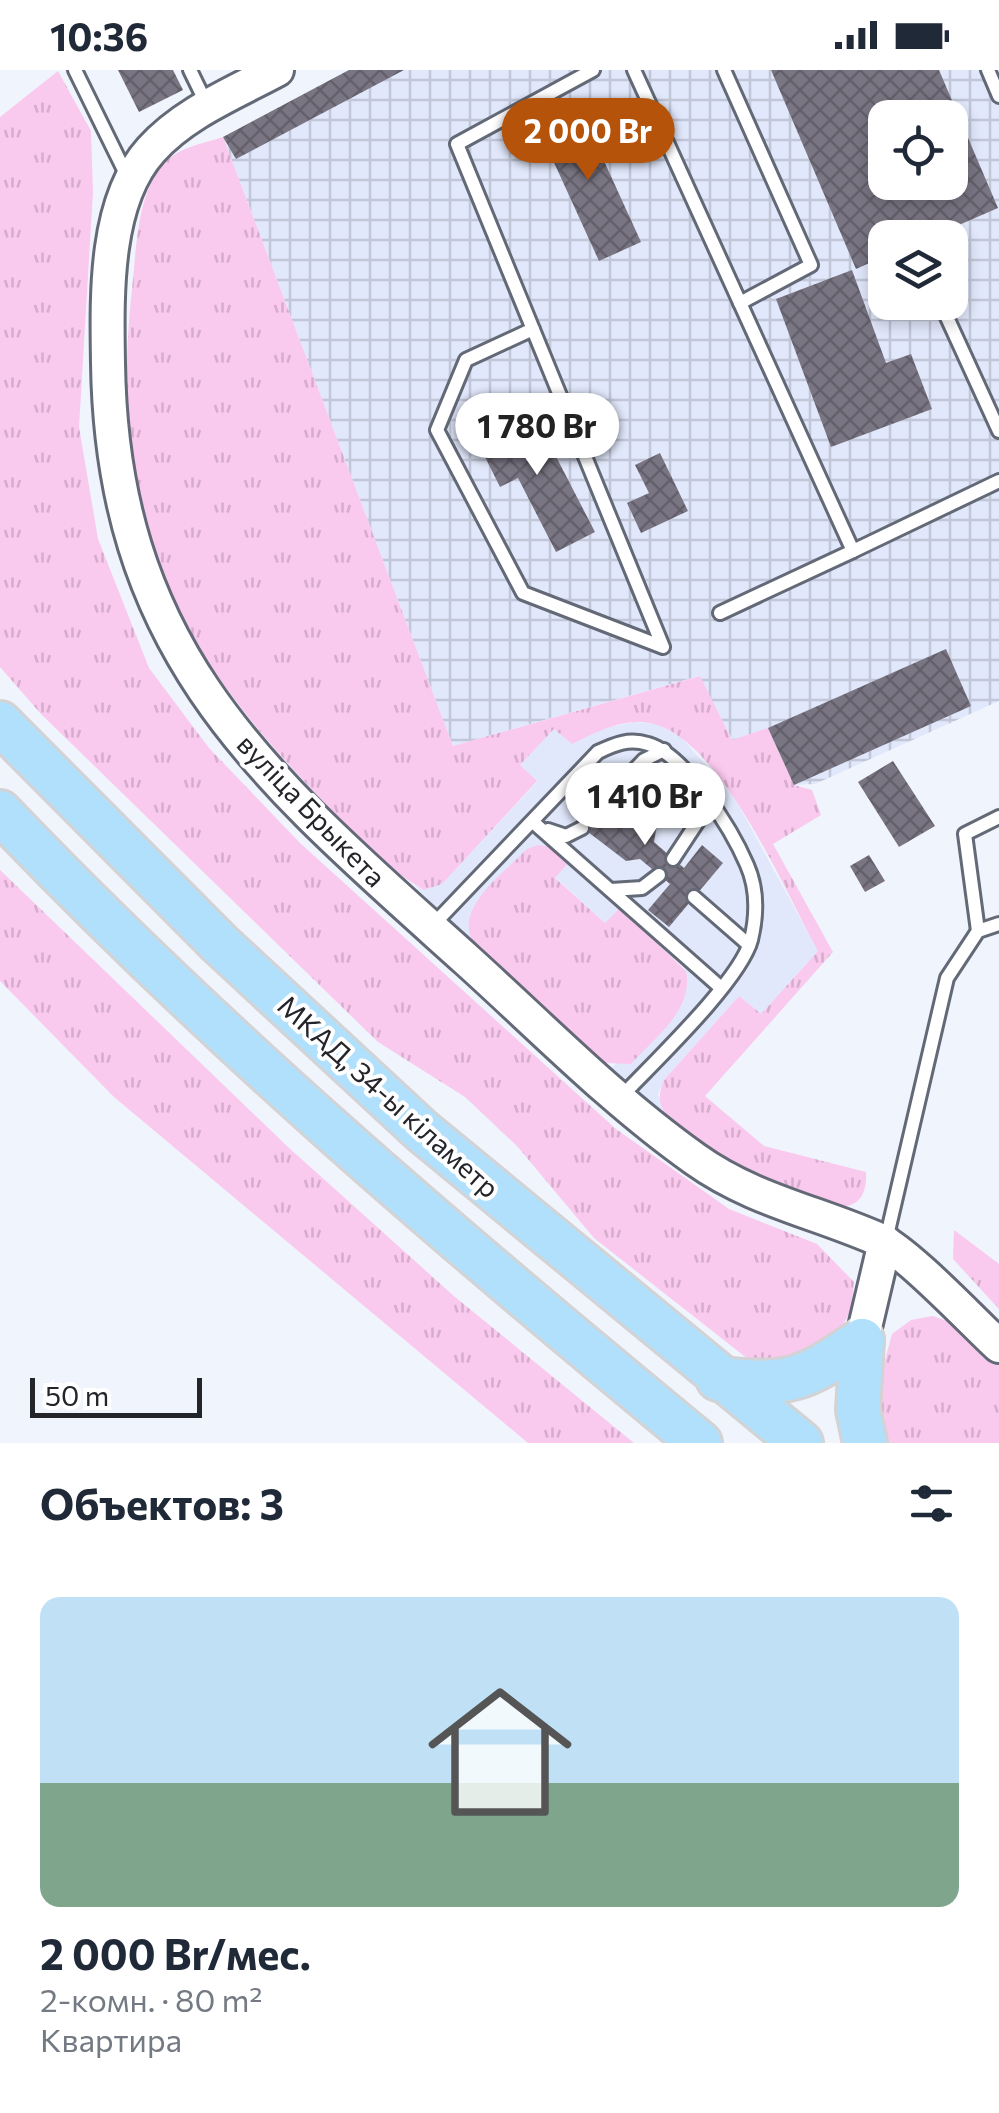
<!DOCTYPE html>
<html lang="ru">
<head>
<meta charset="utf-8">
<style>
  body { margin:0; font-family:Commissioner,sans-serif; background:#f2f2f3; color:#1f2937; height:100vh; display:flex; flex-direction:column; font-size:38px; white-space:nowrap }
  * { box-sizing:border-box; margin:0 }
  p { font-size:32px; color:#747a83 }
  .icon { flex:none; width:55px; height:55px; fill:none; stroke:currentColor; stroke-width:2; stroke-linecap:round; stroke-linejoin:round }
  .map { position:relative; height:1373px; overflow:hidden }
  .panel { display:flex; flex-direction:column; background:#fff; flex:1 }
  .panel>* { flex:none }
  .controls { position:absolute; left:868px; top:30px; display:grid; gap:20px }
  .controls a { display:grid; place-items:center; width:100px; height:100px; border-radius:20px; background:#fff; box-shadow:0 5px 15px #0003; font-size:50px }
  .scale { position:absolute; left:30px; bottom:25px; width:172px; box-sizing:border-box; padding-left:10px; border:5px solid #23252b; border-top:0; font-size:28px; line-height:35px; white-space:nowrap; color:#23252b; -webkit-text-stroke:8px #fff; paint-order:stroke }
  .price { position:absolute; translate:-50% -85px; padding:0 22px; border-radius:35px; background:#fff; color:#222; font-size:32px; line-height:65px; filter:drop-shadow(0 2px 5px #0008) }
  .price::after { content:''; position:absolute; left:50%; top:60px; width:30px; height:22px; margin-left:-15px; background:inherit; clip-path:polygon(0 0,100% 0,50% 100%) }
  .price.selected { background:#b45309; color:#fff }
  ul { padding:0; list-style:none }
  li { display:grid; align-content:center; gap:20px; height:530px; padding:0 40px }
  li span { display:grid; place-items:center; height:310px; border-radius:20px; color:#555 }
  li>.icon { margin-inline-start:auto }
  span .icon { width:180px; height:180px; fill:#fffc; stroke-width:1 }
  li b { font-size:42px }
  h2 { display:flex; justify-content:space-between; align-items:center; height:120px; padding:0 40px; font-size:42px }
  .status { display:flex; justify-content:space-between; align-items:center; height:70px; padding:0 50px; background:#fff; direction:ltr }
  .status svg { height:28px; fill:currentColor }
  .map>svg:first-child { display:block }
  .built { fill:#e1e8fb }
  .industrial { fill:url(#industrial-grid); fill-rule:evenodd }
  .grass { fill:url(#grass-tufts) }
  .building { fill:url(#building-cross-hatch); fill-rule:evenodd }
  .lines { fill:none; stroke-linecap:round; stroke-linejoin:round }
  .service-casing { stroke:#636976; stroke-width:18 }
  .tertiary-casing { stroke:#636976; stroke-width:38 }
  .trunk-casing { stroke:#d3d3d5; stroke-width:48 }
  .service { stroke:#fff; stroke-width:12 }
  .tertiary { stroke:#fff; stroke-width:32 }
  .trunk { stroke:#b0e0fc; stroke-width:42 }
  .labels { text-anchor:middle; dominant-baseline:central; stroke-width:8; stroke-linejoin:round; paint-order:stroke }
  .street-label { font-size:28px; fill:#23252b; stroke:#fff }
</style>
</head>
<body>
<div class="status"><b>10:36</b><svg viewBox="0 0 49 12"><path d="M0 12V9h3v3zM5 12V6h3v6zM10 12V3h3v9zM15 12V0h3v12zM26 1h20v11H26zM47 4h2v5h-2z"/></svg></div>
<div class="map">
<svg width="999" height="1373" viewBox="0 0 999 1373">
  <defs>
    <pattern id="industrial-grid" width="8" height="8" patternUnits="userSpaceOnUse" patternTransform="scale(2.5)"><rect width="8" height="8" fill="#e1e8fb"/><path d="M0 4h8M4 0v8" fill="none" stroke="#c1c7d7"/></pattern>
    <pattern id="grass-tufts" width="24" height="20" patternUnits="userSpaceOnUse" patternTransform="scale(2.5)"><rect width="24" height="20" fill="#fac9ee"/><path d="M3 7l-1-3M5 7V3M7 7l1-3M15 17l-1-3M17 17v-4M19 17l1-3" fill="none" stroke="#d6accc"/></pattern>
    <pattern id="building-cross-hatch" width="8" height="8" patternUnits="userSpaceOnUse" patternTransform="scale(2.5)"><rect width="8" height="8" fill="#7a7583"/><path d="M0 0l8 8M0 8l8-8" fill="none" stroke="#64606b"/></pattern>
  </defs>
  <rect width="100%" height="100%" fill="#f0f4fd"/>
  <path class="built" d="M633,652L657,654L681,667L734,727L818,881L760,945L739,926L664,1010L658,1024L669,1049L605,993L613,997L686,901L677,889L620,839L606,854L555,807L474,875L414,815L424,820L442,814L537,712L520,695L554,659L572,674L602,659Z"/>
  <path class="industrial" d="M349,0H999V631L815,714L794,715L733,671L699,606L453,676L223,67ZM885,48H950V112H885ZM885,168H950V232H885Z"/>
  <g class="grass">
    <path d="M58,1L91,61L93,122L79,357L98,469L149,598L209,678L300,773L616,1059L729,1139L817,1174L854,1212L851,1240L836,1268L798,1292L753,1293L594,1168L517,1076L465,1027L378,972L41,644L0,597V47Z"/>
    <path d="M223,67L453,676L700,606L732,670L768,658L794,715L812,720L821,745L773,774L833,882L705,1026L764,1076L866,1102C871,1198 698,1068 669,1049C659,1035 657,1027 664,1010L739,926L761,944L818,881C785,821 725,680 660,656C630,644 598,661 572,674L554,659L520,695L537,711L442,814L424,820C380,795 340,750 306,713C160,558 109,432 132,219C137,178 136,111 174,85C187,76 208,72 223,67Z"/>
    <path d="M538,775L551,777L569,792L555,808L605,853L620,838L686,901C694,940 655,967 631,994L605,993L474,875C452,839 503,804 527,779Z"/>
    <path d="M0,800L288,1077L455,1227L634,1373H528L114,1027L0,911Z"/>
    <path d="M954,1160L999,1194V1239L953,1189Z"/>
    <path d="M933,1246L958,1255L999,1293V1373H882L874,1331L892,1264L911,1250Z"/>
  </g>
  <g class="building">
    <path d="M118,0H173L183,20L139,42Z"/>
    <path d="M349,0H404L236,89L223,67Z"/>
    <path d="M771,0H939L998,138L929,168H885V186L856,199ZM885,48H950V112H885Z"/>
    <path d="M578,34L641,172L599,191L536,53Z"/>
    <path d="M852,200L886,293L911,284L932,339L831,377L776,229Z"/>
    <path d="M532,340L595,462L556,482L518,408L500,417L476,369Z"/>
    <path d="M660,383L688,441L641,463L627,433L649,423L635,395Z"/>
    <path d="M946,579L971,636L794,715L768,658Z"/>
    <path d="M893,691L935,756L899,777L858,712Z"/>
    <path d="M610,710L657,755L654,772L684,798L702,775L723,793L669,857L648,840L670,814L640,789L626,791L575,752L586,739L578,732L591,717L599,723Z"/>
    <path d="M869,785L885,811L865,822L850,796Z"/>
  </g>
  <g class="lines">
    <g class="service-casing">
      <g id="service">
        <path d="M75,0L129,110"/>
        <path d="M190,0L207,35"/>
        <path d="M634,0L853,481L999,411"/>
        <path d="M724,0L811,195L740,233"/>
        <path d="M988,0L999,26"/>
        <path d="M940,232L999,361"/>
        <path d="M533,259L466,290L437,360L523,523L663,577L457,74L593,0"/>
        <path d="M720,543L853,481"/>
        <path d="M618,717L644,690L664,680"/>
        <path d="M533,752L720,917"/>
        <path d="M548,760L566,766L582,758"/>
        <path d="M673,789L702,745L704,726"/>
        <path d="M611,820L642,818L659,805"/>
        <path d="M694,827L749,875"/>
        <path d="M431,857L598,682C615,674 629,668 648,674C686,685 732,760 747,795C758,820 757,845 751,870C740,911 652,994 620,1028"/>
        <path d="M978,861L965,764L999,747"/>
        <path d="M886,1170L947,908L978,861L999,854"/>
      </g>
    </g>
    <g class="tertiary-casing">
      <g id="tertiary">
        <path d="M277,0C234,23 184,43 151,80C104,132 107,227 108,293C112,586 266,709 468,891C541,957 613,1031 695,1089C752,1130 817,1142 880,1170C908,1183 973,1252 999,1276"/>
        <path d="M862,1270L885,1172"/>
      </g>
    </g>
    <g class="trunk-casing">
      <g id="trunk">
        <path d="M0,653L220,874L422,1061L801,1373"/>
        <path d="M0,742C218,970 457,1173 700,1373"/>
        <path d="M862,1270L858,1340L865,1373"/>
        <path d="M718,1309C791,1316 802,1311 862,1270"/>
      </g>
    </g>
    <use href="#service" class="service"/>
    <use href="#tertiary" class="tertiary"/>
    <use href="#trunk" class="trunk"/>
  </g>
  <g class="labels">
    <g class="street-label">
      <text transform="translate(312 740) rotate(46)">вуліца Брыкета</text>
      <text transform="translate(389 1026) rotate(42)">МКАД, 34-ы кіламетр</text>
    </g>
  </g>
</svg>
<div class="controls">
<a><svg class="icon" aria-label="locate" viewBox="0 0 24 24"><circle cx="12" cy="12" r="6"/><path d="M12 2v4M12 18v4M2 12h4M18 12h4"/></svg></a>
<a><svg class="icon" aria-label="layers" viewBox="0 0 24 24"><path d="M12 4l9 5-9 5-9-5zM3 14l9 5 9-5"/></svg></a>
</div>
<div class="scale">50 m</div>
<b class="price selected" style="left:588px;top:113px">2 000 Br</b>
<b class="price" style="left:537px;top:408px">1 780 Br</b>
<b class="price" style="left:645px;top:778px">1 410 Br</b>
</div>
<section class="panel">
<h2>Объектов: 3<svg class="icon" aria-label="filters" viewBox="0 0 24 24"><path d="M4 7h16M4 17h16"/><circle cx="9" cy="7" r="2"/><circle cx="15" cy="17" r="2"/></svg></h2>
<ul>
<li><span style="background:linear-gradient(#bfe0f5 60%,#7fa58c 0)"><svg class="icon" aria-label="home" viewBox="0 0 24 24"><path d="M3 11l9-7 9 7M6 9v11h12V9"/></svg></span><div><b>2 000 Br/мес.</b><p>2-комн. · 80 m²</p><p>Квартира</p></div></li>
</ul>
</section>
</body>
</html>
